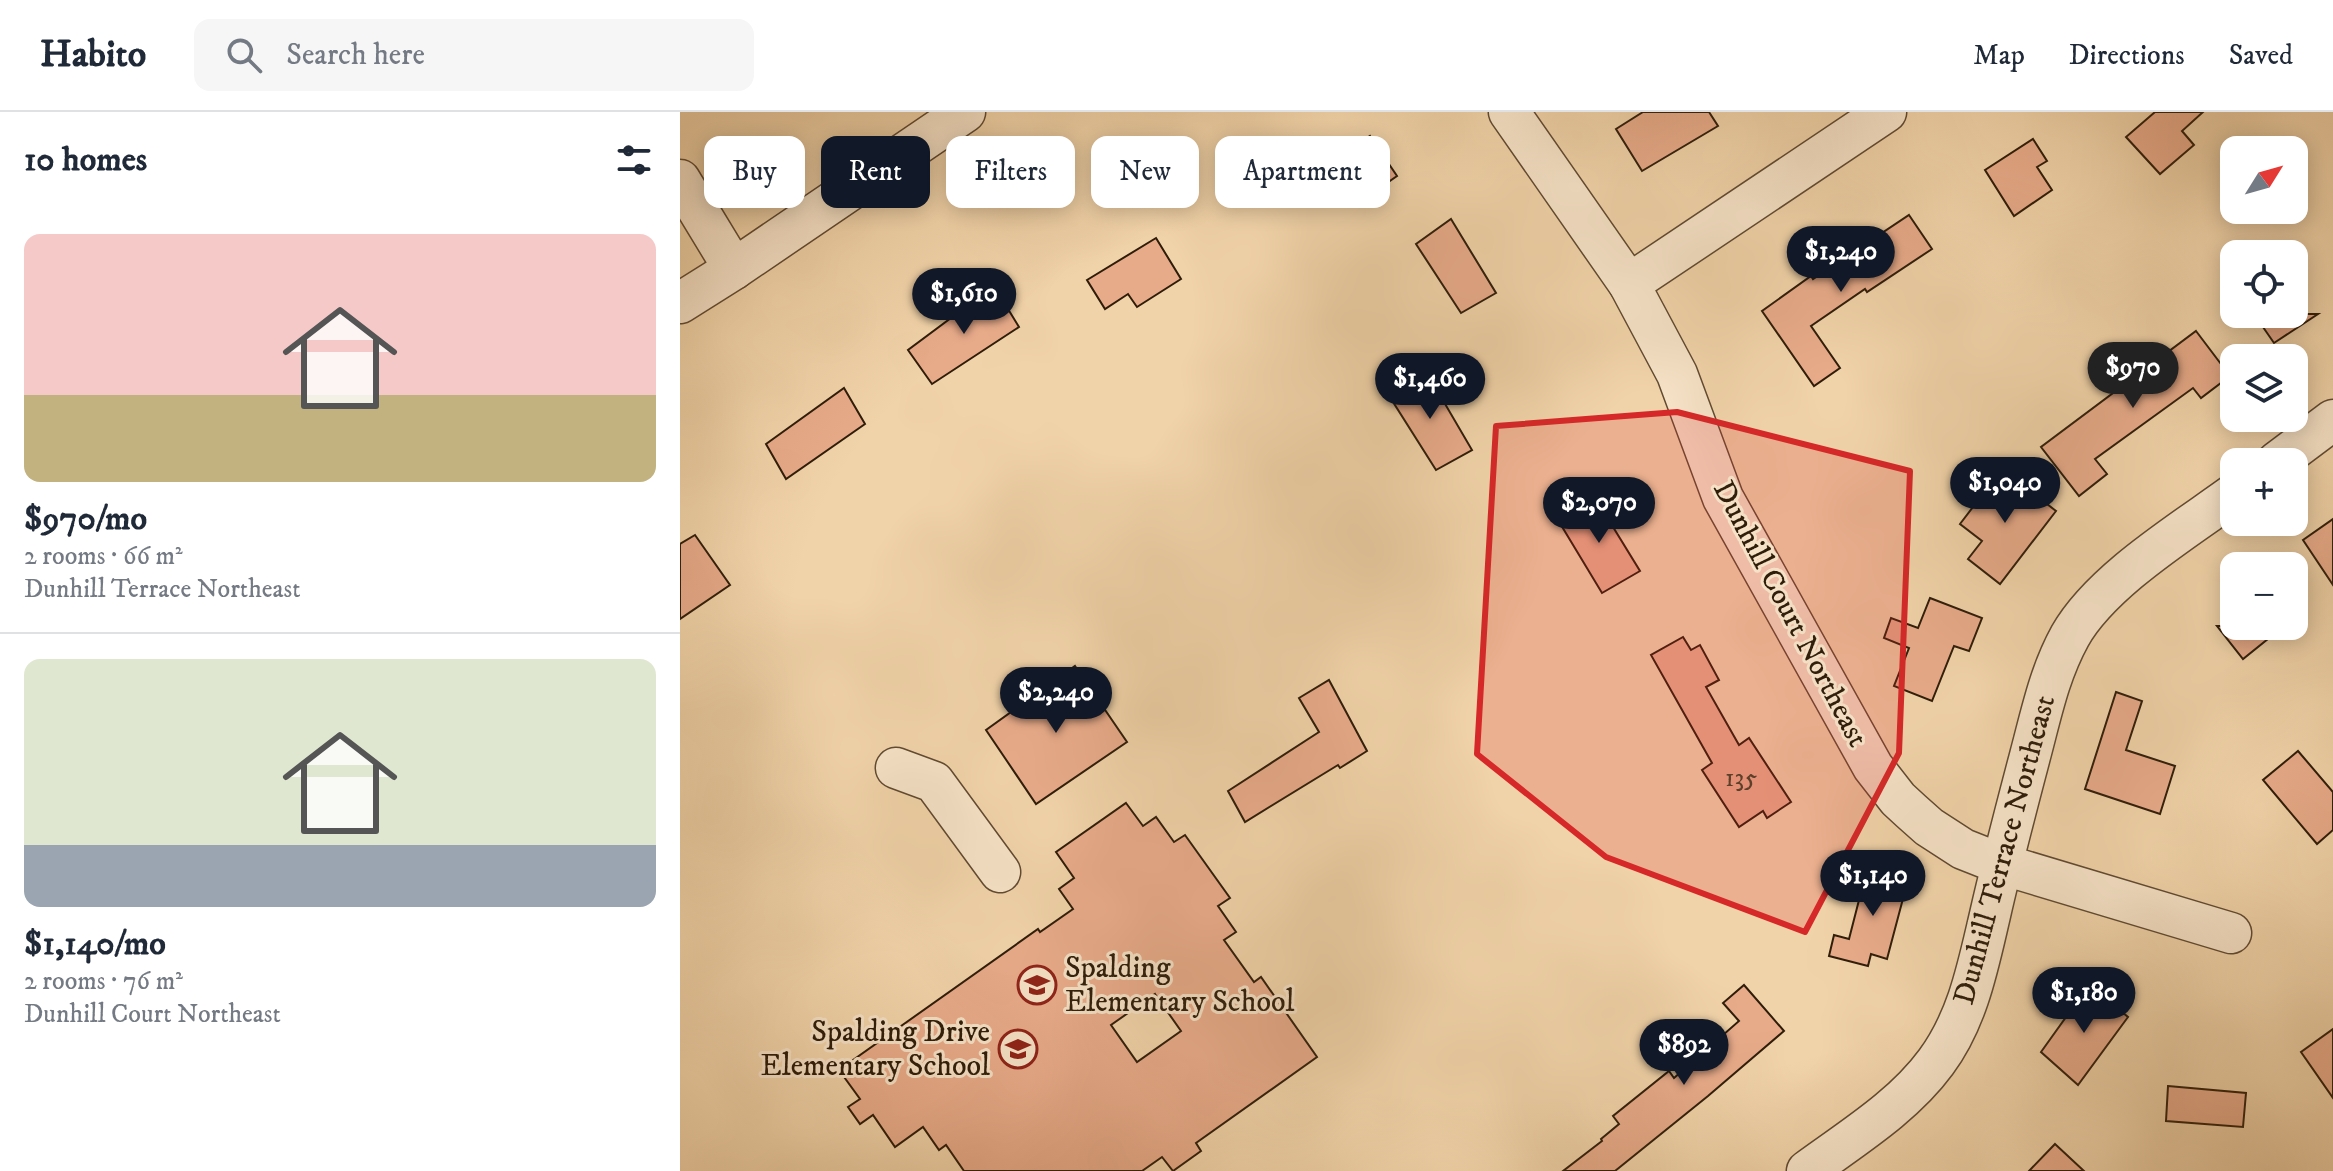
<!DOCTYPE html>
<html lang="en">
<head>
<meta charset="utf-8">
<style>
  body { margin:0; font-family:"IM FELL DW Pica",serif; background:#f6f6f7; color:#1f2937; height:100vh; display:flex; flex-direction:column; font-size:30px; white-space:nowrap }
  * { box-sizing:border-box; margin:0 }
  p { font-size:26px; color:#747a83 }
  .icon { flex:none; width:44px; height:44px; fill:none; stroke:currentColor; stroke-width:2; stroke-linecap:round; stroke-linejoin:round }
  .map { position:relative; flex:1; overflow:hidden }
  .side { display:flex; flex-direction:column; background:#fff; width:680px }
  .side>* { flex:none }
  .banner { position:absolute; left:24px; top:24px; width:760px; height:72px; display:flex; gap:16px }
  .needle { width:52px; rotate:53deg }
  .buttons { position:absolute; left:1540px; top:24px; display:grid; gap:16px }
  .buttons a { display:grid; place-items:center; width:88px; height:88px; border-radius:16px; background:#fff; box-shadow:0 4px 20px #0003; font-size:40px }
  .price { position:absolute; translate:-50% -68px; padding:0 18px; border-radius:28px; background:#111827; color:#fff; font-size:26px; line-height:52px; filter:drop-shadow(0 2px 4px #0008) }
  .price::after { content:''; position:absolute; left:50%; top:48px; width:24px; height:18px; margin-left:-12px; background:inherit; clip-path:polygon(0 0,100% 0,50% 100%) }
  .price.active { background:#222; color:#fff }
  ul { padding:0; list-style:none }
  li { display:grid; align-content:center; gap:16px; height:424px; padding:0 24px }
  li+li { border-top:2px solid #e0e1e3 }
  li span { display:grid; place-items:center; height:248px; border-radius:16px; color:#555 }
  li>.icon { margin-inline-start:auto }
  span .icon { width:144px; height:144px; fill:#fffc; stroke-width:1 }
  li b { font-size:34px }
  h2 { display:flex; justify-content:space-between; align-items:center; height:96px; padding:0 24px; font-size:34px }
  .pill { padding:0 28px; border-radius:16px; background:#fff; box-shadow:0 4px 20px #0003; font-size:28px; line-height:72px }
  .pill.active { background:#111827; color:#fff }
  header { display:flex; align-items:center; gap:48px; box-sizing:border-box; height:112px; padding:0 40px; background:#fff; border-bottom:2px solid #e0e1e3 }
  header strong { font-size:38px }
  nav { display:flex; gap:44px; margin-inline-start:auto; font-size:28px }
  .search { width:560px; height:72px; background:#f6f6f7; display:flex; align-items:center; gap:20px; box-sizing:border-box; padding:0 28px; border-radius:16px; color:#747a83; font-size:30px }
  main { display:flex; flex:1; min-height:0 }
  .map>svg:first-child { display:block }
  .building { fill:#e8ab8a; stroke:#2f1d0a; stroke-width:2; fill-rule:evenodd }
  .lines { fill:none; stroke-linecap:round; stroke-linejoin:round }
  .minor-casing { stroke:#604a32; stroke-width:43 }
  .minor { stroke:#f6e2c7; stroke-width:40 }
  .marked { fill:#d62828; fill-opacity:0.2; stroke:#d62828; stroke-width:6; stroke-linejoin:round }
  .labels { text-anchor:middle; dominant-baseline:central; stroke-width:6; stroke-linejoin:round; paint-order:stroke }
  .number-label { font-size:26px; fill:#5d402a }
  .street-label { font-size:30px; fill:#2f1d0a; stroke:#f6e2c7 }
  .poi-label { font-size:30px; fill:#2f1d0a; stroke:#f6e2c7; text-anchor:start }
</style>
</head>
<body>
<header>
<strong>Habito</strong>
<div class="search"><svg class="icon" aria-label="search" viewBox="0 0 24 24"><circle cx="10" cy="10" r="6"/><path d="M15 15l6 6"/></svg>Search here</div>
<nav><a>Map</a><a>Directions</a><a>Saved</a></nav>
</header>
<main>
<section class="side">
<h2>10 homes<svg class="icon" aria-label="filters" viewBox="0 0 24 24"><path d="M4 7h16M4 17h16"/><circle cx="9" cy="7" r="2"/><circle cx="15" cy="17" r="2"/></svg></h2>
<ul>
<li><span style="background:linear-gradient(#f6c9c9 65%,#c2b280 0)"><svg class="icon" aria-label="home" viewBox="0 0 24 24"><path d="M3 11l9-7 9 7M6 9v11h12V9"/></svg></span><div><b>$970/mo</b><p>2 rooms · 66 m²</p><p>Dunhill Terrace Northeast</p></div></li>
<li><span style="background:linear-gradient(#dfe7d0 75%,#9aa5b1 0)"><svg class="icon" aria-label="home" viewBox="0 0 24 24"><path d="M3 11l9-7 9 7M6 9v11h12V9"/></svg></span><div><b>$1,140/mo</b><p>2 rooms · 76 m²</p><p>Dunhill Court Northeast</p></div></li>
</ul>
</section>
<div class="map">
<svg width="1653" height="1059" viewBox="0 0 1653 1059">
  <rect width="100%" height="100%" fill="#f1d3a9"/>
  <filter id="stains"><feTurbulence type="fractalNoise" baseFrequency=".0025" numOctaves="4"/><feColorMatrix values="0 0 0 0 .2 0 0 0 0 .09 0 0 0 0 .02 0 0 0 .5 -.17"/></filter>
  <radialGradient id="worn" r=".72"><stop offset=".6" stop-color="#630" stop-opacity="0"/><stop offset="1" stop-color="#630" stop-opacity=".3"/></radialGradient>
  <g class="building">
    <path d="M963,0H1029L1038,14L962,59L936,17Z"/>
    <path d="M1475,0H1523L1502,19L1514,33L1480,62L1446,25Z"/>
    <path d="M690,24L717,64L681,89L654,48Z"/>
    <path d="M1353,27L1367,49L1357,55L1372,78L1334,104L1305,58Z"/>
    <path d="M1229,103L1252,137L1187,180L1185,177L1131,214L1160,256L1134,274L1082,199L1131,164L1133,167Z"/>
    <path d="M771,107L816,181L781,201L736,132Z"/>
    <path d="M476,126L501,167L457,195L448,182L425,197L407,168Z"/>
    <path d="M314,174L339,215L252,272L228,238Z"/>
    <path d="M1574,202H1638L1594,231Z"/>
    <path d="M1516,219L1550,264L1521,286L1513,276L1415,347L1427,362L1399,384L1361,335Z"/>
    <path d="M747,261L792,338L756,358L708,282Z"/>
    <path d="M164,276L185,312L106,367L86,332Z"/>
    <path d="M1322,357L1376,399L1320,472L1288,447L1302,429L1280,412Z"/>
    <path d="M914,384L960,459L922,481L878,408Z"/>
    <path d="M1653,407V473L1623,428Z"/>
    <path d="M15,423L50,473L0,507V432Z"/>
    <path d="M1250,486L1302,506L1289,539L1274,534L1252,589L1214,574L1229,536L1204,526L1211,506L1238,516Z"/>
    <path d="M1537,514H1604L1563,547Z"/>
    <path d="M1003,525L1011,538L1020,533L1039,568L1026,575L1059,633L1069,626L1111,690L1087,706L1083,699L1059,715L1022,658L1032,651L971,543Z"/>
    <path d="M395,554L447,630L356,692L306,618Z"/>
    <path d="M649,568L687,639L660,656L658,653L565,710L548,679L639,620L619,586Z"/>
    <path d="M1436,580L1462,589L1446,638L1495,654L1480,702L1405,677Z"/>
    <path d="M1618,639L1653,680V718L1637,732L1583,668Z"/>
    <path d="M446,691L463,714L476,705L494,730L505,723L550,786L538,794L556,820L544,828L574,870L581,865L637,945L516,1031L521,1039L493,1059L482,1045L462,1059H284L266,1033L259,1038L243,1015L215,1035L193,1003L180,1012L168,995L180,987L159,958L358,817L360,820L393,797L379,777L394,766L376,740ZM475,882L501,919L457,950L431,913Z"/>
    <path d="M1188,753L1229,764L1207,847L1191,842L1188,854L1149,844L1154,823L1169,827Z"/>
    <path d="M1064,873L1104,919L1028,984L935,1059H883L922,1029L921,1027L939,1012L933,1004L989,959L994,966L1059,909L1043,891Z"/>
    <path d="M1409,873L1448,905L1398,973L1361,940Z"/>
    <path d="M1653,917V986L1621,940Z"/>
    <path d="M1488,974L1566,981L1563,1015L1486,1009Z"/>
    <path d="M1375,1032L1404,1059H1349Z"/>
  </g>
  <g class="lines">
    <g class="minor-casing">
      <g id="minor">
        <path d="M829,0L949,172L997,262L1043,386L1193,655L1218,687L1231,699L1249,715L1283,737L1321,752L1551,821"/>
        <path d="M0,68L54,157"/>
        <path d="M949,172L1206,0"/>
        <path d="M0,191L54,157L285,0"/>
        <path d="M1597,350L1653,308"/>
        <path d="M216,656L254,670L320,760"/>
        <path d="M1127,1059C1172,1026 1223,995 1256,950C1288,907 1298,854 1310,803C1322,750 1336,697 1350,644C1361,603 1369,562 1390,524C1421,469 1503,419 1554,382"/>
      </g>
    </g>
    <use href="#minor" class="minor"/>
  </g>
  <path class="marked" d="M997,300L1230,359L1219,641L1125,820L926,745L797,642L816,314Z"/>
  <defs>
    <g id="school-ring" transform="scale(2)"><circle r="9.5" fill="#f6e2c7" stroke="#8f2418" stroke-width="1.5"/><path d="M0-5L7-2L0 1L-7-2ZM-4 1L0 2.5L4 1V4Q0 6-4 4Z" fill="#8f2418"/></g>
  </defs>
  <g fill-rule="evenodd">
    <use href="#school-ring" x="357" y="873"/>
    <use href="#school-ring" x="338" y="937"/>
  </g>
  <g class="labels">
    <g class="number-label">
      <text x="1061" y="666">135</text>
    </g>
    <g class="street-label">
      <text transform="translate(1110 502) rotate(62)">Dunhill Court Northeast</text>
      <text transform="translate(1325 738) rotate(-75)">Dunhill Terrace Northeast</text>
    </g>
    <g class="poi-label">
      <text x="385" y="856">Spalding<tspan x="385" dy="34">Elementary School</tspan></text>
      <text x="310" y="920" text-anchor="end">Spalding Drive<tspan x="310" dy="34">Elementary School</tspan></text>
    </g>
  </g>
  <rect width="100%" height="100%" filter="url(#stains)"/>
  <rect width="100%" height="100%" fill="url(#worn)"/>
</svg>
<div class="buttons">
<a><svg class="needle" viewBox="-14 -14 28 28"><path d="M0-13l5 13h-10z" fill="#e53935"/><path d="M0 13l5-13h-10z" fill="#747a83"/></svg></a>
<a><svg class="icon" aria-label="locate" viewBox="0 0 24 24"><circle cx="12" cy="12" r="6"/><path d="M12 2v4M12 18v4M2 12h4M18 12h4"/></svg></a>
<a><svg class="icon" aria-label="layers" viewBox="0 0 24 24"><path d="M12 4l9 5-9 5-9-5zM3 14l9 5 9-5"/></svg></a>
<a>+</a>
<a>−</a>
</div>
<b class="price" style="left:1161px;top:182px">$1,240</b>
<b class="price" style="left:284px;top:224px">$1,610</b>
<b class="price active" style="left:1453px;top:298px">$970</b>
<b class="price" style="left:750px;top:309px">$1,460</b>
<b class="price" style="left:1325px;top:413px">$1,040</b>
<b class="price" style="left:919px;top:433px">$2,070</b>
<b class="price" style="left:376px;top:623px">$2,240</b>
<b class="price" style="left:1193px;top:806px">$1,140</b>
<b class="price" style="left:1404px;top:923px">$1,180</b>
<b class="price" style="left:1004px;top:975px">$892</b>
<div class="banner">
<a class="pill">Buy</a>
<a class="pill active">Rent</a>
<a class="pill">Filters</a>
<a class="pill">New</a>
<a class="pill">Apartment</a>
</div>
</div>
</main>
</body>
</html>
